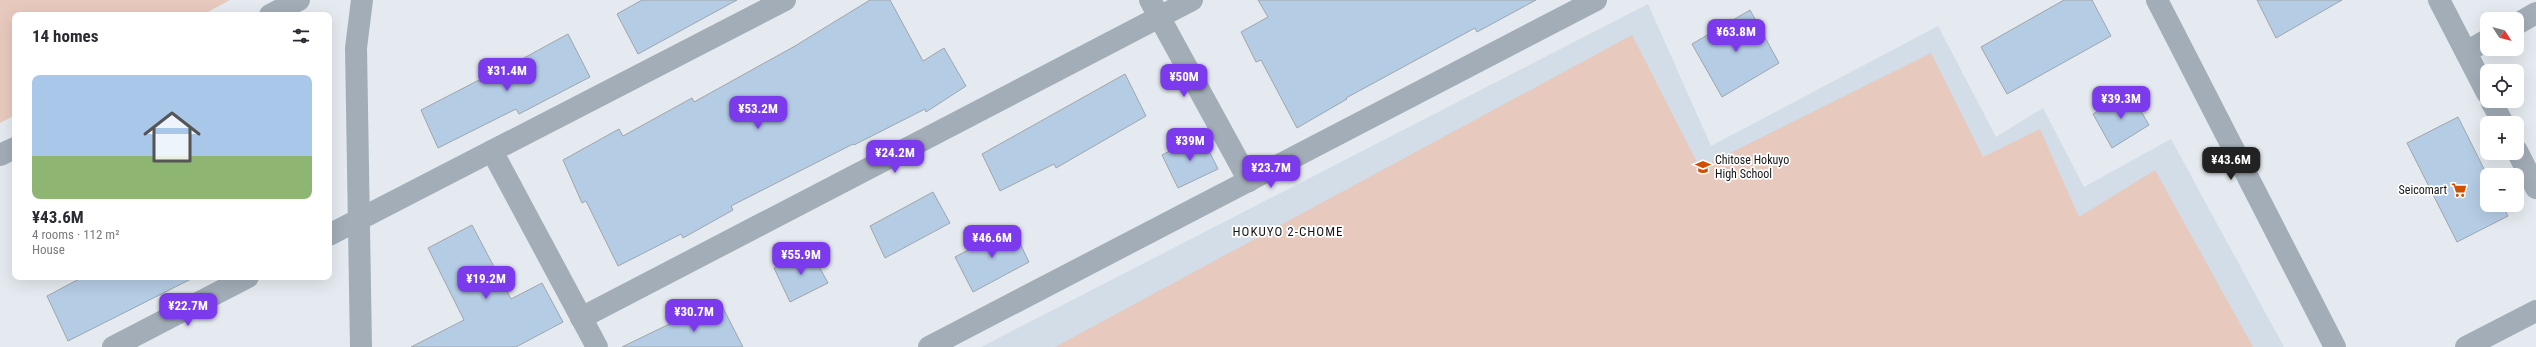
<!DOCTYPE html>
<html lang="en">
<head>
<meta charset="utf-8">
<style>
  body { margin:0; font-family:"Roboto Condensed",sans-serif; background:#f7f7f7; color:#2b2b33; height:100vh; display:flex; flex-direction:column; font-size:15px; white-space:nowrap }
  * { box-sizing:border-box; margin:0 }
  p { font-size:13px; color:#7c7c81 }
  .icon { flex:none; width:22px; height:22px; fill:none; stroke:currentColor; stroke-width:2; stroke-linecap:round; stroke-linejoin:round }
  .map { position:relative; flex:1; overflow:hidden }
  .details { position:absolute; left:12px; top:12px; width:320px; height:268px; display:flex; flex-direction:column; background:#fff; border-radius:8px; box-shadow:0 4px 16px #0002 }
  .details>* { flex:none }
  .needle { width:26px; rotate:126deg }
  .fabs { position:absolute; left:2480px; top:12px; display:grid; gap:8px }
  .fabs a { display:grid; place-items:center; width:44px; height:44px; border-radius:8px; background:#fff; box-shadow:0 4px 16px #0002; font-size:20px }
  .price { position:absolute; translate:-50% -34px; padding:0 9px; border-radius:8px; background:#7c3aed; color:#fff; font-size:13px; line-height:26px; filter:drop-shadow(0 1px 2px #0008) }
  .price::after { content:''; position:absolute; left:50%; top:24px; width:12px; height:9px; margin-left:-6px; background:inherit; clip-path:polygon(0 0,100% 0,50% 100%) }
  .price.on { background:#222; color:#fff }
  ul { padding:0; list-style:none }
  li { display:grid; align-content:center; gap:8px; height:212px; padding:0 20px }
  li span { display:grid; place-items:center; height:124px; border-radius:8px; color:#555 }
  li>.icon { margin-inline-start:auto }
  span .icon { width:72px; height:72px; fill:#fffc; stroke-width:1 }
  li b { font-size:17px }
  h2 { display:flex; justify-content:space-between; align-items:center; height:48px; padding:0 20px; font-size:17px }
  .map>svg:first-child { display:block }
  .built { fill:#d2dde8 }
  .green { fill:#e8c9bd }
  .building { fill:#b4cce4; stroke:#a0a5ab }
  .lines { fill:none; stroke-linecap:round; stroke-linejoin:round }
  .minor { stroke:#a2adb7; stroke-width:22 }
  .tertiary { stroke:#a2adb7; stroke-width:22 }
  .labels { text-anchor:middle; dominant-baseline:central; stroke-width:3.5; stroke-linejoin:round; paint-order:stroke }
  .poi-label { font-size:12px; fill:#151618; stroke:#fff; text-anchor:start }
  .neighbourhood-label { font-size:13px; letter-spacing:1px; fill:#151618; stroke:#fff }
</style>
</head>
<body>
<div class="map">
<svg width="2536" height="347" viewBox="0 0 2536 347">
  <rect width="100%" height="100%" fill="#e4eaef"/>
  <path class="built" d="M1648,4L1711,146L1938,26L1996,137L2043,108L2084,187L2171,139L2284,347H981Z"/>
  <g class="green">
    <path d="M0,0H230L202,15H15V115L0,123Z"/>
    <path d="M1632,35L1700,168L1931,53L1983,157L2040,129L2079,217L2155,170L2253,347H1055Z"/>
  </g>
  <g class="building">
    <path d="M642,0H737L638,54L617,14Z"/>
    <path d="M870,0H890L923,61L944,48L966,86L926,112L925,109L854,145L853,144L731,206L733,210L683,238L681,234L618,266L586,201L582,203L563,160L619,129L623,136L692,98L694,102L795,46Z"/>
    <path d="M1258,0H1536L1477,32L1475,28L1346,98L1347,99L1297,128L1261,60L1256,62L1241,32L1268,17Z"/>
    <path d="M2064,0H2092L2111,36L2007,94L1981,47Z"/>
    <path d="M2257,0H2342L2276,38Z"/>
    <path d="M1750,10L1779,63L1722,97L1692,44Z"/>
    <path d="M568,34L590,77L519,114L516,109L438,148L421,110L479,80L480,82Z"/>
    <path d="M1125,74L1146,116L1056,168L1054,164L1000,191L982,154Z"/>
    <path d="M2129,91L2149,125L2112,148L2093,114Z"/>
    <path d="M2458,117L2487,175V205H2502L2508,216L2457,242L2407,143Z"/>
    <path d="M1201,135L1218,169L1178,188L1162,155Z"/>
    <path d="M933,192L950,223L885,258L870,226Z"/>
    <path d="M472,225L511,299L542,283L563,322L516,347H411L464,320L428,248Z"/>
    <path d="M1012,227L1029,262L973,292L955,257Z"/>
    <path d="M810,250L828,283L790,302L774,268Z"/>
    <path d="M83,277H195L68,341L47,296Z"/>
    <path d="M721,304L743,347H622L690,314L698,317Z"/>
  </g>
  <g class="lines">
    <g class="minor">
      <path d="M1150,0L1249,181"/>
      <path d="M2439,0L2487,93"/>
      <path d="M2517,24L2536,13"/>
      <path d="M2466,52L2487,40"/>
      <path d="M2491,101L2503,123"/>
      <path d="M492,151L597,347"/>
      <path d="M2517,151L2536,188"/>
      <path d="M329,235L785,0"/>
      <path d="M581,318L1192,0"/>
      <path d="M113,347L248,277"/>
      <path d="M929,347L1596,0"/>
      <path d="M2466,347L2536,311"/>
    </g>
    <g class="tertiary">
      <path d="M2157,0L2335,347"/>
      <path d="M270,15L299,0"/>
      <path d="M0,155L15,148"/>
      <path d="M361,347L356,48L362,0"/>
    </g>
  </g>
  <defs>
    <g id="school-bare" transform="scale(1.2)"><path d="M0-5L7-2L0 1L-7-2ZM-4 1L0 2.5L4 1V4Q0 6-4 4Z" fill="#d24e00" stroke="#fff" stroke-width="2.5" paint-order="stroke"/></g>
    <g id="supermarket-bare" transform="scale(1.2)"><path d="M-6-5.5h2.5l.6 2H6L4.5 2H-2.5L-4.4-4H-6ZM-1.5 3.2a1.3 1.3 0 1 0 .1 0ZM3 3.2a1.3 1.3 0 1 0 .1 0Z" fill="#d24e00" stroke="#fff" stroke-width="2.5" paint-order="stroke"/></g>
  </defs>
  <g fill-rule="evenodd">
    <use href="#school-bare" x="1703" y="167"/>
    <use href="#supermarket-bare" x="2459" y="190"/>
  </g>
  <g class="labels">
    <g class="poi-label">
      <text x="1715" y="160">Chitose Hokuyo<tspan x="1715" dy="14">High School</tspan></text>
      <text x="2447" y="190" text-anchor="end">Seicomart</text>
    </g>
    <g class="neighbourhood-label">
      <text x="1288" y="231">HOKUYO 2-CHOME</text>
    </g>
  </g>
</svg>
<div class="fabs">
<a><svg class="needle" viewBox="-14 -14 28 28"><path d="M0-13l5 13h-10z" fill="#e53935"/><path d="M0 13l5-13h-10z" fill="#7c7c81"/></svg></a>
<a><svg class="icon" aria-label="locate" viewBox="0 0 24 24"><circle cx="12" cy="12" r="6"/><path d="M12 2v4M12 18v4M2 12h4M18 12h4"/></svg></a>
<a>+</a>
<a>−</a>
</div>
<b class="price" style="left:1736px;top:53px">¥63.8M</b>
<b class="price" style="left:507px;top:92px">¥31.4M</b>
<b class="price" style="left:1184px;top:98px">¥50M</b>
<b class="price" style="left:2121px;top:120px">¥39.3M</b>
<b class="price" style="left:758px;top:130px">¥53.2M</b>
<b class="price" style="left:1190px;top:162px">¥39M</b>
<b class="price" style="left:895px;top:174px">¥24.2M</b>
<b class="price on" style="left:2231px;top:181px">¥43.6M</b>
<b class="price" style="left:1271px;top:189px">¥23.7M</b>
<b class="price" style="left:992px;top:259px">¥46.6M</b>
<b class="price" style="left:801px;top:276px">¥55.9M</b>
<b class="price" style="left:486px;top:300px">¥19.2M</b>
<b class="price" style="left:188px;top:327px">¥22.7M</b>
<b class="price" style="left:694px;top:333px">¥30.7M</b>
<section class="details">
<h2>14 homes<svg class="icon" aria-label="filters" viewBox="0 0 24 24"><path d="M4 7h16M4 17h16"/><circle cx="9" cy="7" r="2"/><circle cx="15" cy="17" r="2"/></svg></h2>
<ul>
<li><span style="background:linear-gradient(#a9c7e8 65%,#8fb573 0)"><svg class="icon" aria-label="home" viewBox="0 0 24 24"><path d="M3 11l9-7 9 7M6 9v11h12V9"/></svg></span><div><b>¥43.6M</b><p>4 rooms · 112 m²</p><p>House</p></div></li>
</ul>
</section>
</div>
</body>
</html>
